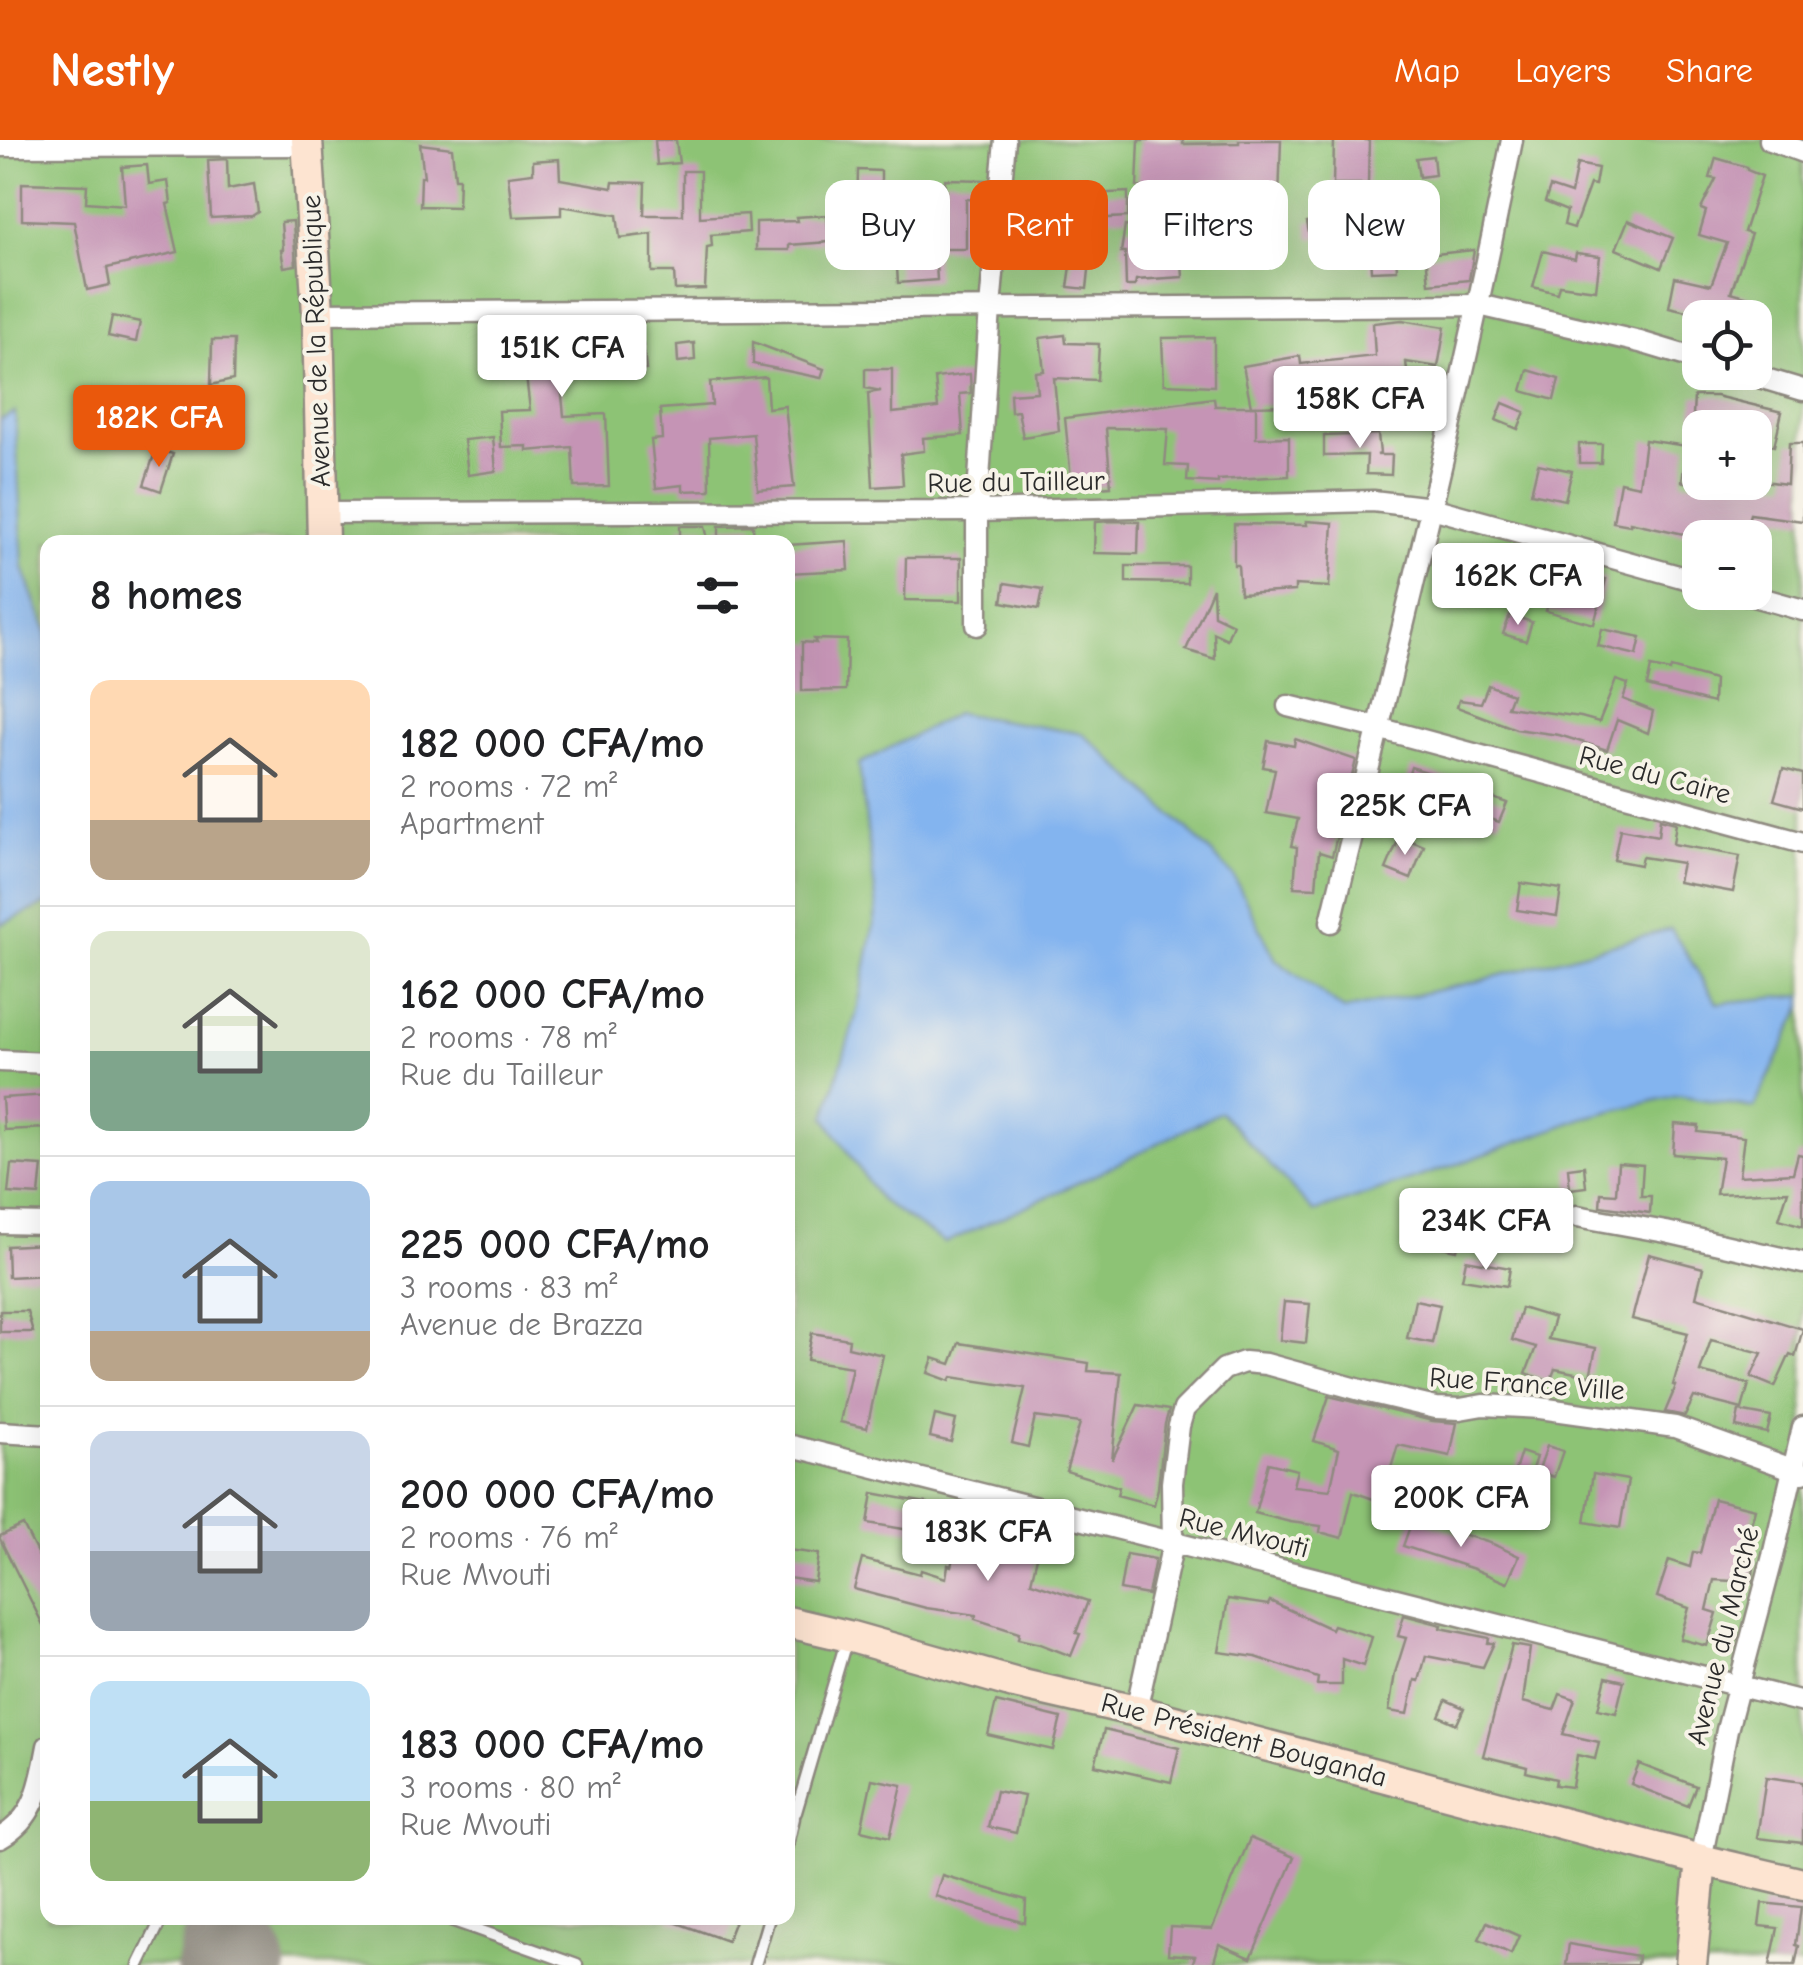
<!DOCTYPE html>
<html lang="en">
<head>
<meta charset="utf-8">
<style>
  body { margin:0; font-family:"Comic Neue",sans-serif; background:#f6f6f6; color:#202124; height:100vh; display:flex; flex-direction:column; font-size:38px; white-space:nowrap }
  * { box-sizing:border-box; margin:0 }
  p { font-size:32px; color:#757577 }
  .icon { flex:none; width:55px; height:55px; fill:none; stroke:currentColor; stroke-width:2; stroke-linecap:round; stroke-linejoin:round }
  .map { position:relative; flex:1; overflow:hidden }
  .panel { position:absolute; left:40px; top:395px; width:755px; height:1390px; display:flex; flex-direction:column; background:#fff; border-radius:20px; box-shadow:0 10px 40px #0002 }
  .panel>* { flex:none }
  .guide { position:absolute; left:825px; top:40px; width:828px; height:90px; display:flex; gap:20px }
  .buttons { position:absolute; left:1682px; top:160px; display:grid; gap:20px }
  .buttons a { display:grid; place-items:center; width:90px; height:90px; border-radius:20px; background:#fff; box-shadow:0 10px 40px #0002; font-size:50px }
  .price { position:absolute; translate:-50% -85px; padding:0 22px; border-radius:10px; background:#fff; color:#222; font-size:32px; line-height:65px; filter:drop-shadow(0 2px 5px #0008) }
  .price::after { content:''; position:absolute; left:50%; top:60px; width:30px; height:22px; margin-left:-15px; background:inherit; clip-path:polygon(0 0,100% 0,50% 100%) }
  .price.selected { background:#ea580c; color:#fff }
  ul { padding:0; list-style:none }
  li { display:flex; align-items:center; gap:30px; height:250px; padding:0 50px }
  li+li { border-top:2px solid #e0e0e0 }
  li span { display:grid; place-items:center; flex:none; width:280px; height:200px; border-radius:20px; color:#555 }
  li>.icon { margin-inline-start:auto }
  span .icon { width:120px; height:120px; fill:#fffc; stroke-width:1 }
  li b { font-size:42px }
  h2 { display:flex; justify-content:space-between; align-items:center; height:120px; padding:0 50px; font-size:42px }
  .tag { padding:0 35px; border-radius:20px; background:#fff; box-shadow:0 10px 40px #0002; font-size:35px; line-height:90px }
  .tag.selected { background:#ea580c; color:#fff }
  header { display:flex; align-items:center; gap:60px; box-sizing:border-box; height:140px; padding:0 50px; background:#ea580c; color:#fff }
  header strong { font-size:48px }
  nav { display:flex; gap:55px; margin-inline-start:auto; font-size:35px }
  .map>svg:first-child { display:block }
  .green { fill:#8dc375; stroke:#5c7750; stroke-width:2.5; fill-rule:evenodd }
  .water { fill:#83b4ef; stroke:#57708d; stroke-width:2.5 }
  .lines { fill:none; stroke-linecap:round; stroke-linejoin:round }
  .taxiway { stroke:#8f8a80; stroke-width:58 }
  .building { fill:#c594b5 }
  .lane-casing { stroke:#8f8a80; stroke-width:15 }
  .street-casing { stroke:#8f8a80; stroke-width:25 }
  .secondary-casing { stroke:#8f8a80; stroke-width:35 }
  .lane { stroke:#fff; stroke-width:10 }
  .street { stroke:#fff; stroke-width:20 }
  .secondary { stroke:#fde4d1; stroke-width:30 }
  .labels { text-anchor:middle; dominant-baseline:central; stroke-width:8; stroke-linejoin:round; paint-order:stroke }
  .street-label { font-size:28px; fill:#2b2b2b; stroke:#f7f3e8 }
</style>
</head>
<body>
<header>
<strong>Nestly</strong>
<nav><a>Map</a><a>Layers</a><a>Share</a></nav>
</header>
<div class="map">
<svg width="1803" height="1825" viewBox="0 0 1803 1825">
  <rect width="100%" height="100%" fill="#f7f3e8"/>
  <filter id="ink" filterUnits="userSpaceOnUse"><feTurbulence type="fractalNoise" baseFrequency=".01" numOctaves="2"/><feDisplacementMap in="SourceGraphic" scale="20" xChannelSelector="R" yChannelSelector="G"/><feConvolveMatrix kernelMatrix="1 2 1 2 8 2 1 2 1" color-interpolation-filters="sRGB"/></filter>
  <filter id="wash" filterUnits="userSpaceOnUse"><feTurbulence type="fractalNoise" baseFrequency=".0048" numOctaves="4" result="noise"/><feDisplacementMap in="SourceGraphic" scale="40" xChannelSelector="R" yChannelSelector="G"/><feGaussianBlur stdDeviation="2.25" result="paint"/><feColorMatrix in="noise" values="0 0 0 0 0 0 0 0 0 0 0 0 0 0 0 0 0 1.4 0 .05"/><feComposite in="paint" operator="in"/></filter>
  <g filter="url(#wash)">
    <rect width="100%" height="100%" fill="#f3e9d4"/>
    <path class="green" d="M0,0H1803V1825H0ZM1700,178H1755V232H1700ZM1700,288H1755V342H1700ZM1700,398H1755V452H1700ZM48,402H788V1778H48Z"/>
    <g class="water">
      <path d="M15,272L23,428L47,492L48,763L0,785V280Z"/>
      <path d="M957,573L1084,594L1188,690L1233,735L1276,820L1344,870L1475,842L1671,789L1717,863L1803,855V865L1754,968L1678,955L1583,978L1461,1023L1314,1072L1220,972L1095,1035L945,1103L880,1060L825,977L857,872L877,768L859,624Z"/>
    </g>
    <g class="lines">
      <path class="taxiway" d="M205,1825L215,1784C235,1793 252,1803 258,1825"/>
    </g>
    <g id="blocks">
      <g class="building">
        <path d="M655,0H676L679,23L657,25Z"/>
        <path d="M1139,0H1183V4L1239,3V0H1281L1277,122L1237,121L1240,74L1202,70L1204,48L1137,47Z"/>
        <path d="M1334,0H1369L1368,44H1333Z"/>
        <path d="M420,4L452,8L455,38H459L458,67L420,66L421,37H424Z"/>
        <path d="M1433,16L1435,35L1419,37L1416,18Z"/>
        <path d="M1716,18L1747,27V30L1762,36L1744,92L1751,94L1731,152L1759,160L1755,178H1717L1669,167L1675,137L1711,145L1727,103L1699,95L1706,71L1701,69L1716,39L1710,38Z"/>
        <path d="M227,19L228,49L254,44L258,72L252,76L211,78L208,20Z"/>
        <path d="M559,19L560,39L612,48L613,42L645,43L644,75H683V31H700V77L748,74L749,92L711,95L712,106L707,107L705,149L675,150L674,132H652V94L620,98L617,75L561,66V75L513,77L508,36L533,33V21Z"/>
        <path d="M1577,24L1598,28L1595,45L1590,44L1574,88L1564,85L1567,71L1545,62L1550,47L1571,54Z"/>
        <path d="M147,25L149,44L168,41L171,63L167,64L178,112L107,128L110,145L87,150L74,82L22,80V43L87,45L86,62L125,65L122,27Z"/>
        <path d="M858,30L881,31V66L944,68L945,39L987,40L986,60L966,59V109H935L937,140L898,143L895,97L864,99L862,69L857,70Z"/>
        <path d="M1072,47L1090,48V54L1128,52V77L1088,79L1087,110L1069,109L1070,77L1036,74L1039,49L1072,52Z"/>
        <path d="M827,75L829,102L789,105V110H756V82L797,81L796,77Z"/>
        <path d="M1332,77L1335,94L1310,99L1307,82Z"/>
        <path d="M1628,80L1673,98L1661,128L1616,109Z"/>
        <path d="M293,81L296,125L284,127L281,110H283L281,82Z"/>
        <path d="M1385,82L1386,109L1396,108L1397,130L1371,131L1368,83Z"/>
        <path d="M1125,86L1143,88L1141,108L1181,106L1183,137L1136,140L1135,146H1126L1125,112H1121Z"/>
        <path d="M1474,110L1469,140L1429,144L1426,115Z"/>
        <path d="M1543,111L1575,119L1576,113L1600,116L1596,150L1559,145L1557,153L1533,147Z"/>
        <path d="M1072,119L1090,121L1087,149L1068,147Z"/>
        <path d="M112,176L140,182L136,202L108,196Z"/>
        <path d="M1402,180L1445,187L1438,227L1406,222L1409,248L1392,250L1393,256L1375,258L1376,263L1251,266L1243,226L1300,216L1301,224L1375,216L1373,183Z"/>
        <path d="M555,194L556,202L589,201V211L643,204L646,230L602,235L560,236L564,276L606,274L609,346L574,347L572,307L527,311V306L501,307L499,271L530,270L524,219L494,223L491,198L510,195V199Z"/>
        <path d="M1065,195L1066,203L1099,204L1097,240L1054,238L1059,291L1023,297L1018,271L1011,272L1010,254L1037,252L1035,232L1044,231L1040,198Z"/>
        <path d="M1214,197V246L1164,244L1162,198Z"/>
        <path d="M212,200H234L233,240L211,245Z"/>
        <path d="M753,202L824,229L821,238L753,224Z"/>
        <path d="M694,203L695,220L678,222L677,205Z"/>
        <path d="M865,229H892V273L938,268L935,238L970,234L971,253L960,254L963,295L923,298L924,311L901,314L903,345L873,347L868,253L881,251L865,248Z"/>
        <path d="M1528,230L1559,239L1554,260L1522,251Z"/>
        <path d="M766,237L768,268L785,266L794,347L758,350L753,294L709,298L710,350L683,351V345L656,348L651,300L662,299L660,269L712,265L710,242Z"/>
        <path d="M1694,256H1716L1782,272L1774,306L1755,301V288H1716L1719,276L1693,275Z"/>
        <path d="M1214,258L1215,266H1256V298L1289,297V336L1218,340V343L1187,341L1188,326L1165,325L1168,289L1106,288L1111,346L1072,349L1065,278Z"/>
        <path d="M1503,263L1525,272L1518,289L1496,280Z"/>
        <path d="M171,281L206,284L204,302L169,299Z"/>
        <path d="M1378,294L1380,314L1377,315H1392L1391,335L1366,334L1367,315L1324,316V296Z"/>
        <path d="M493,297L496,331L468,335L464,300Z"/>
        <path d="M1645,300L1687,306L1682,342H1755V340L1787,344L1789,303H1803V381L1750,374L1743,398H1687L1688,395L1630,382V385L1613,382L1620,342L1639,346Z"/>
        <path d="M1579,304H1602L1601,323H1579Z"/>
        <path d="M156,309L173,314L161,351L144,345Z"/>
        <path d="M1538,324L1572,331L1565,360L1531,353Z"/>
        <path d="M1114,381L1139,382L1138,414L1094,413L1095,382Z"/>
        <path d="M1306,381L1333,383L1329,447L1295,445V451L1240,454L1238,425H1234V384L1307,385Z"/>
        <path d="M753,385L754,402H719V386Z"/>
        <path d="M680,386H705L708,400H680Z"/>
        <path d="M847,401L849,430L788,433V405Z"/>
        <path d="M906,418H961V461L905,460Z"/>
        <path d="M1126,426H1187V443L1126,442Z"/>
        <path d="M1559,426L1606,439L1594,484L1546,471Z"/>
        <path d="M1005,443L1043,449L1039,469L1002,462Z"/>
        <path d="M1213,448L1214,475L1233,484L1227,499L1214,493L1215,519L1186,510Z"/>
        <path d="M1510,475L1532,482L1526,501L1503,494Z"/>
        <path d="M1602,489L1641,497L1637,515L1598,506Z"/>
        <path d="M814,499L847,500L846,550L802,551V502L816,503Z"/>
        <path d="M1651,527L1670,531L1671,528L1714,540L1713,563L1647,546Z"/>
        <path d="M1616,540L1628,544L1623,559L1653,571L1648,593L1617,580L1607,610L1559,595L1516,589L1457,567L1459,560L1481,563L1488,545L1512,554L1507,567L1581,577L1599,582Z"/>
        <path d="M1295,599L1356,620L1332,716L1319,712L1316,748L1294,747L1297,707L1291,706L1298,679L1266,673L1275,629L1263,627L1268,601L1294,606Z"/>
        <path d="M1411,627L1455,641L1473,642L1471,660L1436,658L1433,666L1402,656Z"/>
        <path d="M1783,629L1803,634V668L1774,660Z"/>
        <path d="M1490,657L1507,663L1499,682L1482,676Z"/>
        <path d="M1660,679L1676,683L1673,704L1740,716L1733,752L1678,742L1682,723L1642,717L1640,725L1614,720L1620,689L1658,696Z"/>
        <path d="M1400,696L1424,706L1411,739L1386,729Z"/>
        <path d="M1521,743L1561,749L1557,776L1517,770Z"/>
        <path d="M48,955V988L4,990L2,958Z"/>
        <path d="M1675,984L1699,986L1698,992L1744,997L1739,1036L1793,1033L1798,1014L1803,1015V1086L1779,1079L1788,1051L1716,1054L1722,1018L1673,1014Z"/>
        <path d="M1618,1023L1643,1025L1641,1056H1651L1650,1073L1600,1066L1601,1053L1616,1054Z"/>
        <path d="M11,1024L42,1026L39,1055L8,1053Z"/>
        <path d="M1584,1026L1586,1047L1570,1049L1568,1028Z"/>
        <path d="M1434,1071L1464,1077L1457,1110L1428,1104Z"/>
        <path d="M46,1104L47,1135L8,1137L7,1106Z"/>
        <path d="M1649,1114L1703,1128L1696,1157L1803,1189L1795,1216L1790,1214L1775,1247L1751,1237L1762,1213L1711,1200L1700,1232L1749,1244L1742,1269L1694,1257L1685,1276L1665,1272L1676,1246L1673,1245L1688,1193L1632,1179Z"/>
        <path d="M1466,1120L1510,1128L1507,1146L1462,1139Z"/>
        <path d="M1415,1160L1440,1165L1432,1203L1407,1198Z"/>
        <path d="M1284,1162L1310,1164L1306,1203L1280,1200Z"/>
        <path d="M1521,1168L1554,1178L1548,1199L1596,1208L1590,1236L1555,1229L1550,1242L1526,1233L1536,1207L1512,1200Z"/>
        <path d="M0,1171H27L33,1192H0Z"/>
        <path d="M812,1193L849,1199L848,1207L883,1215L867,1288L840,1282L852,1227L807,1220Z"/>
        <path d="M959,1203L1089,1223L1088,1231L1121,1233L1112,1320L1138,1265L1169,1270L1165,1284L1158,1348L1154,1365L1117,1355L1119,1347L1066,1331L1080,1283L1035,1277L1028,1307L1012,1303L1025,1248L952,1237L950,1241L928,1233L933,1218L951,1224Z"/>
        <path d="M1329,1256L1433,1281L1457,1283L1450,1316L1398,1305L1389,1335L1407,1342L1406,1345L1432,1351L1425,1377L1353,1352L1342,1398L1320,1392L1321,1386L1290,1382L1255,1373L1268,1323L1297,1330L1293,1346L1330,1350L1339,1309L1314,1301Z"/>
        <path d="M1739,1271L1771,1277L1767,1293L1736,1287Z"/>
        <path d="M935,1275L956,1280L951,1302L930,1297Z"/>
        <path d="M1547,1306L1563,1311L1554,1337L1538,1332Z"/>
        <path d="M1521,1312L1536,1317L1527,1344L1512,1340Z"/>
        <path d="M1593,1334L1628,1340L1620,1388L1585,1382Z"/>
        <path d="M873,1353L926,1363L921,1392L868,1383Z"/>
        <path d="M1714,1359L1755,1369L1742,1420H1755L1752,1442L1714,1440L1707,1470L1717,1473L1707,1506L1680,1499L1689,1468L1657,1457L1669,1420L1690,1427L1693,1412L1700,1413Z"/>
        <path d="M968,1371L994,1379V1377L1044,1388L1031,1442L1088,1461L1076,1493L1080,1494L1071,1516L1040,1504L1018,1499L1019,1493L975,1479L976,1475L926,1468L854,1449L862,1419L920,1434L921,1430L946,1438L948,1425L951,1426Z"/>
        <path d="M1413,1378L1493,1404L1519,1416L1507,1443L1474,1429L1403,1406Z"/>
        <path d="M23,1385L48,1435V1495L0,1399V1396Z"/>
        <path d="M788,1410L819,1414L815,1442L788,1438Z"/>
        <path d="M1126,1414L1155,1419L1148,1455L1120,1450Z"/>
        <path d="M1228,1459L1268,1465L1270,1461L1331,1489L1333,1485L1372,1497L1363,1526L1342,1519V1545H1317L1318,1538L1256,1517L1219,1512Z"/>
        <path d="M1404,1475L1442,1485L1441,1488L1489,1498L1488,1503H1494L1483,1527L1426,1516L1419,1541L1415,1540L1408,1574L1389,1571L1395,1533L1406,1498L1398,1496Z"/>
        <path d="M1512,1505L1530,1508L1523,1562L1554,1570L1560,1554L1575,1559L1563,1594L1599,1602L1595,1619L1577,1615L1572,1647L1555,1645L1556,1639L1526,1632L1527,1627L1483,1616Z"/>
        <path d="M1606,1537L1624,1541L1616,1573L1598,1569Z"/>
        <path d="M1446,1560L1464,1568L1457,1584L1439,1576Z"/>
        <path d="M996,1562L1061,1578L1053,1610L988,1595Z"/>
        <path d="M1104,1590L1179,1608L1171,1642L1095,1625Z"/>
        <path d="M1639,1624L1696,1646L1688,1666L1631,1644Z"/>
        <path d="M1766,1637L1803,1642V1703L1757,1698Z"/>
        <path d="M872,1639L902,1645L890,1697L861,1690Z"/>
        <path d="M996,1651L1024,1656L1016,1693L988,1687Z"/>
        <path d="M1250,1698L1294,1717L1251,1818L1219,1804L1213,1825H1192L1195,1816L1168,1814L1170,1787L1212,1789Z"/>
        <path d="M942,1735L1026,1760L1025,1783L935,1756Z"/>
        <path d="M1762,1763L1801,1767L1796,1805L1799,1806L1795,1825H1770L1778,1788L1759,1786Z"/>
        <path d="M669,1778H736L727,1801L669,1780Z"/>
        <path d="M1487,1782L1519,1796L1511,1814L1479,1799Z"/>
        <path d="M1569,1804L1638,1816L1637,1825H1566Z"/>
      </g>
    </g>
  </g>
  <g filter="url(#ink)">
    <use href="#blocks" fill-opacity="0" stroke="#8f8a80" stroke-width="2.5"/>
    <g class="lines">
      <g class="lane-casing">
        <g id="lane">
          <path d="M788,1682L796,1672L847,1498"/>
          <path d="M788,1705L794,1678"/>
          <path d="M445,1778L577,1825"/>
          <path d="M139,1825L162,1778"/>
          <path d="M755,1825L769,1778"/>
        </g>
      </g>
      <g class="street-casing">
        <g id="street">
          <path d="M1770,0L1803,12"/>
          <path d="M0,6L307,5"/>
          <path d="M318,173L1479,165L1640,202L1700,220"/>
          <path d="M1742,232L1803,250"/>
          <path d="M322,373L977,371L1373,361L1432,368L1700,442"/>
          <path d="M1739,452L1803,470"/>
          <path d="M977,485V371L990,168L1005,0"/>
          <path d="M1288,566L1378,588L1803,703"/>
          <path d="M1331,782C1394,522 1460,263 1512,0"/>
          <path d="M0,921L48,923"/>
          <path d="M1577,1076L1666,1092L1803,1123"/>
          <path d="M0,1083L48,1084"/>
          <path d="M0,1292L48,1295"/>
          <path d="M788,1305L1803,1562"/>
          <path d="M1136,1571L1173,1403L1172,1343L1179,1286L1184,1269L1224,1229L1244,1222L1266,1224L1368,1252L1436,1268L1460,1269L1483,1265L1540,1268L1675,1287L1803,1333"/>
          <path d="M0,1698C36,1678 41,1644 48,1606"/>
          <path d="M1701,1720L1727,1590L1773,1416L1803,1287"/>
        </g>
      </g>
      <g class="secondary-casing">
        <g id="secondary">
          <path d="M307,0L318,173L323,402"/>
          <path d="M788,1482L848,1496L1014,1543L1136,1571L1701,1720L1803,1744"/>
          <path d="M1691,1825L1701,1720"/>
        </g>
      </g>
      <use href="#lane" class="lane"/>
      <use href="#street" class="street"/>
      <use href="#secondary" class="secondary"/>
    </g>
  </g>
  <g class="labels">
    <g class="street-label">
      <text transform="translate(316 201) rotate(-92)">Avenue de la République</text>
      <text transform="translate(1016 342) rotate(-1)">Rue du Tailleur</text>
      <text transform="translate(1655 635) rotate(15)">Rue du Caire</text>
      <text transform="translate(1527 1244) rotate(4)">Rue France Ville</text>
      <text transform="translate(1244 1393) rotate(14)">Rue Mvouti</text>
      <text transform="translate(1723 1496) rotate(-76)">Avenue du Marché</text>
      <text transform="translate(1244 1600) rotate(15)">Rue Président Bouganda</text>
    </g>
  </g>
</svg>
<div class="buttons">
<a><svg class="icon" aria-label="locate" viewBox="0 0 24 24"><circle cx="12" cy="12" r="6"/><path d="M12 2v4M12 18v4M2 12h4M18 12h4"/></svg></a>
<a>+</a>
<a>−</a>
</div>
<b class="price" style="left:562px;top:260px">151K CFA</b>
<b class="price" style="left:1360px;top:311px">158K CFA</b>
<b class="price selected" style="left:159px;top:330px">182K CFA</b>
<b class="price" style="left:1518px;top:488px">162K CFA</b>
<b class="price" style="left:1405px;top:718px">225K CFA</b>
<b class="price" style="left:1486px;top:1133px">234K CFA</b>
<b class="price" style="left:1461px;top:1410px">200K CFA</b>
<b class="price" style="left:988px;top:1444px">183K CFA</b>
<div class="guide">
<a class="tag">Buy</a>
<a class="tag selected">Rent</a>
<a class="tag">Filters</a>
<a class="tag">New</a>
</div>
<section class="panel">
<h2>8 homes<svg class="icon" aria-label="filters" viewBox="0 0 24 24"><path d="M4 7h16M4 17h16"/><circle cx="9" cy="7" r="2"/><circle cx="15" cy="17" r="2"/></svg></h2>
<ul>
<li><span style="background:linear-gradient(#ffd9b3 70%,#b9a48a 0)"><svg class="icon" aria-label="home" viewBox="0 0 24 24"><path d="M3 11l9-7 9 7M6 9v11h12V9"/></svg></span><div><b>182 000 CFA/mo</b><p>2 rooms · 72 m²</p><p>Apartment</p></div></li>
<li><span style="background:linear-gradient(#dfe7d0 60%,#7fa58c 0)"><svg class="icon" aria-label="home" viewBox="0 0 24 24"><path d="M3 11l9-7 9 7M6 9v11h12V9"/></svg></span><div><b>162 000 CFA/mo</b><p>2 rooms · 78 m²</p><p>Rue du Tailleur</p></div></li>
<li><span style="background:linear-gradient(#a9c7e8 75%,#b9a48a 0)"><svg class="icon" aria-label="home" viewBox="0 0 24 24"><path d="M3 11l9-7 9 7M6 9v11h12V9"/></svg></span><div><b>225 000 CFA/mo</b><p>3 rooms · 83 m²</p><p>Avenue de Brazza</p></div></li>
<li><span style="background:linear-gradient(#c9d6e8 60%,#9aa5b1 0)"><svg class="icon" aria-label="home" viewBox="0 0 24 24"><path d="M3 11l9-7 9 7M6 9v11h12V9"/></svg></span><div><b>200 000 CFA/mo</b><p>2 rooms · 76 m²</p><p>Rue Mvouti</p></div></li>
<li><span style="background:linear-gradient(#bfe0f5 60%,#8fb573 0)"><svg class="icon" aria-label="home" viewBox="0 0 24 24"><path d="M3 11l9-7 9 7M6 9v11h12V9"/></svg></span><div><b>183 000 CFA/mo</b><p>3 rooms · 80 m²</p><p>Rue Mvouti</p></div></li>
</ul>
</section>
</div>
</body>
</html>
